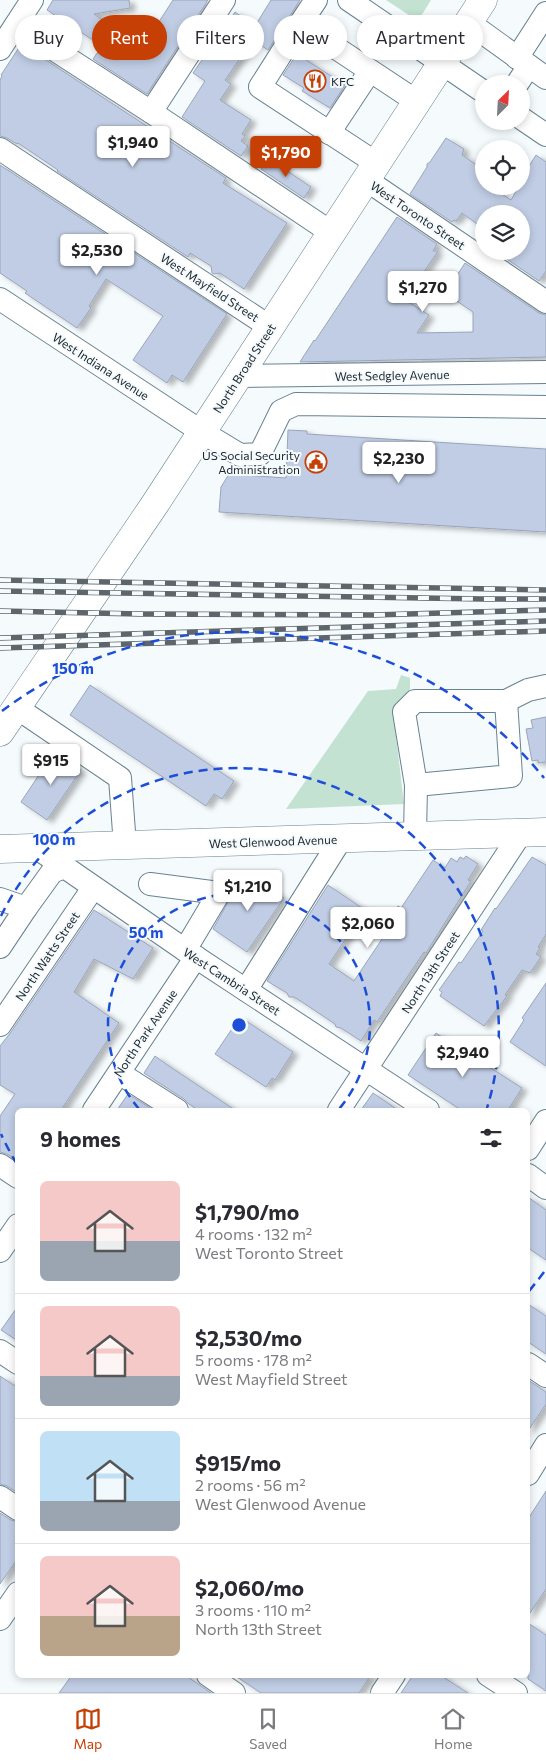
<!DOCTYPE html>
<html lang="en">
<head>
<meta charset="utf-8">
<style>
  body { margin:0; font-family:Commissioner,sans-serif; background:#f7f7f7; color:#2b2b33; height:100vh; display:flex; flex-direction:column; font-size:19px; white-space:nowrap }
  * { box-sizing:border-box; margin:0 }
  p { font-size:16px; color:#7c7c81 }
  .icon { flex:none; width:28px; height:28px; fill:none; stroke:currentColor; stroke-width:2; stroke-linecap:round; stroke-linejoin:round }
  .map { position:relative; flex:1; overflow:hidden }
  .panel { position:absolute; left:15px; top:1108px; width:515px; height:570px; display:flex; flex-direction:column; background:#fff; border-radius:8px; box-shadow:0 2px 8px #0003 }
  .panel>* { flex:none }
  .hud { position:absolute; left:15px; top:15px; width:516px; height:45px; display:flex; gap:10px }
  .needle { width:32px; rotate:24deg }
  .tools { position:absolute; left:475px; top:75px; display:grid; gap:10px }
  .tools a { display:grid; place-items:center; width:55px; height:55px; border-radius:50%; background:#fff; box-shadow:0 2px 8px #0003; font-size:25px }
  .price { position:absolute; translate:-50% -42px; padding:0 11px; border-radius:5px; background:#fff; color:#222; font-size:16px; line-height:32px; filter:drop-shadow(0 1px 2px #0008) }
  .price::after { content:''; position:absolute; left:50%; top:30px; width:15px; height:11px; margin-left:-8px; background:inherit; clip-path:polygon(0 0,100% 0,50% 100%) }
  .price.on { background:#c64005; color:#fff }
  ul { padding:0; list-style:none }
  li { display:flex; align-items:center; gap:15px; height:125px; padding:0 25px }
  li+li { border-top:1px solid #e1e1e2 }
  li span { display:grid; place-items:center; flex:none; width:140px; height:100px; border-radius:8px; color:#555 }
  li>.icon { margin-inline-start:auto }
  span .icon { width:60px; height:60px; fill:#fffc; stroke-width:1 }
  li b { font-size:21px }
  h2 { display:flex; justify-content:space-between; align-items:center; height:60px; padding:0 25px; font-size:21px }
  .chip { padding:0 18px; border-radius:22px; background:#fff; box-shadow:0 2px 8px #0003; font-size:18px; line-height:45px }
  .chip.on { background:#c64005; color:#fff }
  .tab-bar { display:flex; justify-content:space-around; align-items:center; height:70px; border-top:1px solid #e1e1e2; background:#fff; font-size:14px; color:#7c7c81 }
  .tab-bar a { display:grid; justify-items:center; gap:2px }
  .tab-bar .on { color:#c64005 }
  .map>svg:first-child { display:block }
  .green { fill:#c3e2d1 }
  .building { fill:#c0cde4; stroke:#99a5bb; filter:url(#shadow) }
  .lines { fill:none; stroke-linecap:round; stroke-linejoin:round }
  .minor-casing { stroke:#69828f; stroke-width:24 }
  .major-casing { stroke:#69828f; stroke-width:29 }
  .minor { stroke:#fff; stroke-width:22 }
  .major { stroke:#fff; stroke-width:28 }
  .rail-casing { stroke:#5e666b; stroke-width:5.5 }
  .rail { stroke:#f5fafd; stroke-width:4; stroke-dasharray:11; stroke-linecap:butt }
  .ring { fill:none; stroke:#1d4ed8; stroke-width:2.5; stroke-dasharray:9 6 }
  .labels { text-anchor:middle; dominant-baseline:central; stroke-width:4; stroke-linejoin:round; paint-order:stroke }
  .poi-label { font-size:12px; fill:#1c262b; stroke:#f5fafd; text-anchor:start }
  .street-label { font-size:12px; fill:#1c262b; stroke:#f5fafd }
  .centre { fill:#1d4ed8; stroke:#f5fafd; stroke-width:2.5 }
  .ring-label { font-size:15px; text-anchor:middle; font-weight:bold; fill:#1d4ed8; stroke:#f5fafd; stroke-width:4; stroke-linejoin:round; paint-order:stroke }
</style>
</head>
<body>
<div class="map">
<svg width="546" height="1693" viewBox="0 0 546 1693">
  <defs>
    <filter id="shadow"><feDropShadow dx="5.5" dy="3" stdDeviation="2.5" flood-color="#0004"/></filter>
  </defs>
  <rect width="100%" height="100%" fill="#f5fafd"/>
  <g class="green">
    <path d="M386,0H431L418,21Z"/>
    <path d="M401,675L410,678V695L401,700L393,710L404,804L286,809L368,691L396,689Z"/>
  </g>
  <g class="building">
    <path d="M53,0H129L130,8L94,14L142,48L173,0H208L147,94L93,59L102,46L47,10Z"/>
    <path d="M271,0H300L268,50L253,40L225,80L231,84L220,100L251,120L242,134L245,136L241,141L248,146L241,156L182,117L205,81L193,73L235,12L255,26Z"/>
    <path d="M23,45L226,178L223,183L287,223L244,289L220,273L214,274L212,273L211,266L190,253L188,257L57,171L58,170L18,143L17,144L7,138L0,136V80L2,76L1,75L20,46Z"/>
    <path d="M297,54L345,85L330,108L302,91L304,88L283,75Z"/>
    <path d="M446,138L464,149L462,155L484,170V186H489L511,200L519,186H521L526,176L524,174L536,155L546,162V271L539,281L495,251H521V214H484V229L462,213L456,221L454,220L452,222L410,194L427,167V164L430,162Z"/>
    <path d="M268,158L311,187L304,198L261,169Z"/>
    <path d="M0,165L227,314L183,382L172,375L167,383L133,360L163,316L106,279L89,306L91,308L77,328L25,293L27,291L0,273Z"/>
    <path d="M397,217L437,244L433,251H438L405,300L429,315L417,333L473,332V312L448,295L456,282L454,280L465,263L539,313L546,315V357L300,362L314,340L315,341Z"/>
    <path d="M288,430L307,431V434L546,449V532L219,512L221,487L229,474L286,478Z"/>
    <path d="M90,685L234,781L222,799L214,794L206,806L70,715Z"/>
    <path d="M546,717V762L538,763V760L532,761L526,729L533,728L531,720Z"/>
    <path d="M54,752L81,770L47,820L21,802Z"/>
    <path d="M466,856L478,864L468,880L471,881L426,953L424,952L377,1022L374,1020L361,1041L341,1028L336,1027L335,1024L302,1002L294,997H289L287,993L267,981L328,885L365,910L329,964L354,981L384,936L380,934L398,906L401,908L433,860L445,868L451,858L457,862L460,857L464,859Z"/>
    <path d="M532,857L546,865V934L538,947L540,948L536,954L541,957L530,973L522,970L505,995L507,996L484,1026L440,996L442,992L439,990L459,962L461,963L483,931L481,930L495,908L496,909Z"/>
    <path d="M246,873L284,898L247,952L213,929L232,895Z"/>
    <path d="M94,910L153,948L133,979L94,959L74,992L119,1023L61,1110H18V1161L7,1154L0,1152V1116L15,1094L0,1085V1046L11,1032Z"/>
    <path d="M546,983V1066L510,1042L524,1020L522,1018Z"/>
    <path d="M240,1017L293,1052L275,1080L272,1078L266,1087L215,1054Z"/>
    <path d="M436,1033L522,1088L508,1110H461L408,1075Z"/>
    <path d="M155,1056L166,1064L235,1110H198L189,1104L184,1099L144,1073Z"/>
    <path d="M373,1093L398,1110H361Z"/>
    <path d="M128,1094L150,1108L149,1110H117Z"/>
    <path d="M528,1197L546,1210V1260L528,1248Z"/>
    <path d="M528,1304L546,1316V1354L528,1342Z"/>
    <path d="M18,1306V1341L1,1330Z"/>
    <path d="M0,1376L18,1388V1493L7,1486L0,1484Z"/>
    <path d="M528,1380L546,1392V1404L528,1431Z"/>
    <path d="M546,1491V1589L528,1616V1519Z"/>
    <path d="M0,1513L11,1520L18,1522V1558L0,1584Z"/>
    <path d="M528,1623L546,1635V1691L528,1679Z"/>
    <path d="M72,1675H185L211,1693H59Z"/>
    <path d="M234,1675H371L359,1693H261Z"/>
    <path d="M413,1675H440L468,1693H401Z"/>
  </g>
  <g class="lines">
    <g class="minor-casing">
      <g id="minor">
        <path d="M316,0L300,24L416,101"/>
        <path d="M349,0L484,92"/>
        <path d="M468,22L546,78"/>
        <path d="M300,24L260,87L376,163"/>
        <path d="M16,25L151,112L332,233"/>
        <path d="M0,49L32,0"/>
        <path d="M517,58L546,13"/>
        <path d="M517,84L529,66"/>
        <path d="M151,112L224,0"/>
        <path d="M521,118L546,135"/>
        <path d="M329,133L370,71"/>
        <path d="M0,149L270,327"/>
        <path d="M365,179L546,302"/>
        <path d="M0,299L202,432L240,455L260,454L281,411L296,404L546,407"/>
        <path d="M238,376L546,372"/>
        <path d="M17,708L120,778L125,846"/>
        <path d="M416,785L511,776L506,701"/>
        <path d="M415,836L416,785L404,712L415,701H506L528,690L546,686"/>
        <path d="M37,848L185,950L428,1110"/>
        <path d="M150,884L219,893L185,950"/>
        <path d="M0,899L26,908"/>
        <path d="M0,947L26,908L52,872L64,867"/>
        <path d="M246,990L341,839"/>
        <path d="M0,1025L93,888"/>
        <path d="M119,1073L177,1110"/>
        <path d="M94,1110L196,957"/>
        <path d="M339,1110L521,833"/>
        <path d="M528,1149L546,1121"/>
        <path d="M0,1165L18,1177"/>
        <path d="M528,1175L546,1188"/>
        <path d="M0,1251L18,1225"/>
        <path d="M0,1351L18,1363"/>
        <path d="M528,1364L546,1376"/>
        <path d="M528,1474L546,1445"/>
        <path d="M0,1497L18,1509"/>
        <path d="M0,1619L18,1593"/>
        <path d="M208,1675L234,1693"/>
        <path d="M488,1675L516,1693"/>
        <path d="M382,1693L394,1675"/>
      </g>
    </g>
    <g class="major-casing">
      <g id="major">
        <path d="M0,732L155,504L483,0"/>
        <path d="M0,849L546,832"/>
      </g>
    </g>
    <use href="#minor" class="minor"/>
    <use href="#major" class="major"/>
    <g class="rail-casing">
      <g id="rail">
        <path d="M0,580L546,590"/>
        <path d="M0,591L484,599H546"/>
        <path d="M0,611L140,614L374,615L546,610"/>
        <path d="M0,638L546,621"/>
        <path d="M0,648L546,631"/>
      </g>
    </g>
    <use href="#rail" class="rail"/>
  </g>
  <g class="ring">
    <path d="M139 1109A131 131 0 1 1 339 1109"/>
    <path d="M17 1164A262 262 0 0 1 1 1134M1 916A262 262 0 0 1 487 1108"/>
    <path d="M544 1272A393 393 0 0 1 529 1291M2 711A393 393 0 0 1 544 778"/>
  </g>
  <defs>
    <g id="restaurant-ring" transform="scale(1.125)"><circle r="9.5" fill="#f5fafd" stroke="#c64005" stroke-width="1.5"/><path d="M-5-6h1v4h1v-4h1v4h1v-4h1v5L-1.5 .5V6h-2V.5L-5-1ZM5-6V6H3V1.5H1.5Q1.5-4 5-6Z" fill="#c64005"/></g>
    <g id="civic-ring" transform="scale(1.125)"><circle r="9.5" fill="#f5fafd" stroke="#c64005" stroke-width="1.5"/><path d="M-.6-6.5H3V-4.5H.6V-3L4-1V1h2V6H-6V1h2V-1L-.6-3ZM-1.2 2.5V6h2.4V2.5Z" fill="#c64005"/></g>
  </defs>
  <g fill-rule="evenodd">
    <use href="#restaurant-ring" x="315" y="81"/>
    <use href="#civic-ring" x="316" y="462"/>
  </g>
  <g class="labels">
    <g class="poi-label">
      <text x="331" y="81">KFC</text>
      <text x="300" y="455" text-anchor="end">US Social Security<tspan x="300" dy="14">Administration</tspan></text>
    </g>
    <g class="street-label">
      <text transform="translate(418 215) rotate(34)">West Toronto Street</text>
      <text transform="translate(210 287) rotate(33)">West Mayfield Street</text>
      <text transform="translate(101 366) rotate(33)">West Indiana Avenue</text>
      <text transform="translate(244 368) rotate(-57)">North Broad Street</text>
      <text transform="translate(392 375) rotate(-1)">West Sedgley Avenue</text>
      <text transform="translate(273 841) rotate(-2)">West Glenwood Avenue</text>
      <text transform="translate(47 956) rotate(-56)">North Watts Street</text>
      <text transform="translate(430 972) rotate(-57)">North 13th Street</text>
      <text transform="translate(232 981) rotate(33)">West Cambria Street</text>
      <text transform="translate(145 1033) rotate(-56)">North Park Avenue</text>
    </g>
  </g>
  <circle cx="239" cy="1025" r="8" class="centre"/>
  <g class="ring-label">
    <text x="73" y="674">150 m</text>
    <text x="54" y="845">100 m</text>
    <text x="146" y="938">50 m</text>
  </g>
</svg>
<div class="tools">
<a><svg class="needle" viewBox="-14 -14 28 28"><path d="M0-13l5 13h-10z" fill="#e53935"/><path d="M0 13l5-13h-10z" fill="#7c7c81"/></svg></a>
<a><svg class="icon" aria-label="locate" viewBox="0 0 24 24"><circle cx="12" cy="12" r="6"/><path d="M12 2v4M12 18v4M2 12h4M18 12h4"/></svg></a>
<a><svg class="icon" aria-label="layers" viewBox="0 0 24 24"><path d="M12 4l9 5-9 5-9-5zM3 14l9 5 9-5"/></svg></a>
</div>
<b class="price" style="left:133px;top:168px">$1,940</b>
<b class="price on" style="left:286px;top:178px">$1,790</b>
<b class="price" style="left:97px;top:276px">$2,530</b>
<b class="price" style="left:423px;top:313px">$1,270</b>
<b class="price" style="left:399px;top:484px">$2,230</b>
<b class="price" style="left:51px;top:786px">$915</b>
<b class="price" style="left:248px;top:912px">$1,210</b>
<b class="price" style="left:368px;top:949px">$2,060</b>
<b class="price" style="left:463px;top:1078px">$2,940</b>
<div class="hud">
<a class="chip">Buy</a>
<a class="chip on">Rent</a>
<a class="chip">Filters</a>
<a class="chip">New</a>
<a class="chip">Apartment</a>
</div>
<section class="panel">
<h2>9 homes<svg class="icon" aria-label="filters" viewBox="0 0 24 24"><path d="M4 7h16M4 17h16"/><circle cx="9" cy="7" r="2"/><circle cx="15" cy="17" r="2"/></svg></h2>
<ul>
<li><span style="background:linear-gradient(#f6c9c9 60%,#9aa5b1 0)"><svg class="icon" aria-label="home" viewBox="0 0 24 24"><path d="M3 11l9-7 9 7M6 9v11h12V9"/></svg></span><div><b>$1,790/mo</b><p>4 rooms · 132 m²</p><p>West Toronto Street</p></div></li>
<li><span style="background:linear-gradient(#f6c9c9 70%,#9aa5b1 0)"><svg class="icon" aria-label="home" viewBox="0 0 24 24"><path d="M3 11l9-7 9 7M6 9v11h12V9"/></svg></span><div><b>$2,530/mo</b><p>5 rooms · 178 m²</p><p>West Mayfield Street</p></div></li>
<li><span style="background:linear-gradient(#bfe0f5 70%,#9aa5b1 0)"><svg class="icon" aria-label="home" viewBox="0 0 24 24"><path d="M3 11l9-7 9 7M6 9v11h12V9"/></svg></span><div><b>$915/mo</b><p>2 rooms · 56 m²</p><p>West Glenwood Avenue</p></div></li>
<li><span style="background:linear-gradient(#f6c9c9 60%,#b9a48a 0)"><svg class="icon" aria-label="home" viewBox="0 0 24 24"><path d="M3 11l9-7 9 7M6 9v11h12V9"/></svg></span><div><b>$2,060/mo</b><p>3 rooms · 110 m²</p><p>North 13th Street</p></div></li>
</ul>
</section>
</div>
<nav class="tab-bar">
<a class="on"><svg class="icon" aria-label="map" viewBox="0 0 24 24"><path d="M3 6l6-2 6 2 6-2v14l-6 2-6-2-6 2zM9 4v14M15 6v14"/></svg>Map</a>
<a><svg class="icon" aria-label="saved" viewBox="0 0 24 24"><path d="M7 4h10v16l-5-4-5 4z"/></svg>Saved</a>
<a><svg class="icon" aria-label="home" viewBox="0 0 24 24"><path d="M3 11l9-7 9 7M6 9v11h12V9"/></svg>Home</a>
</nav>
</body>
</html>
